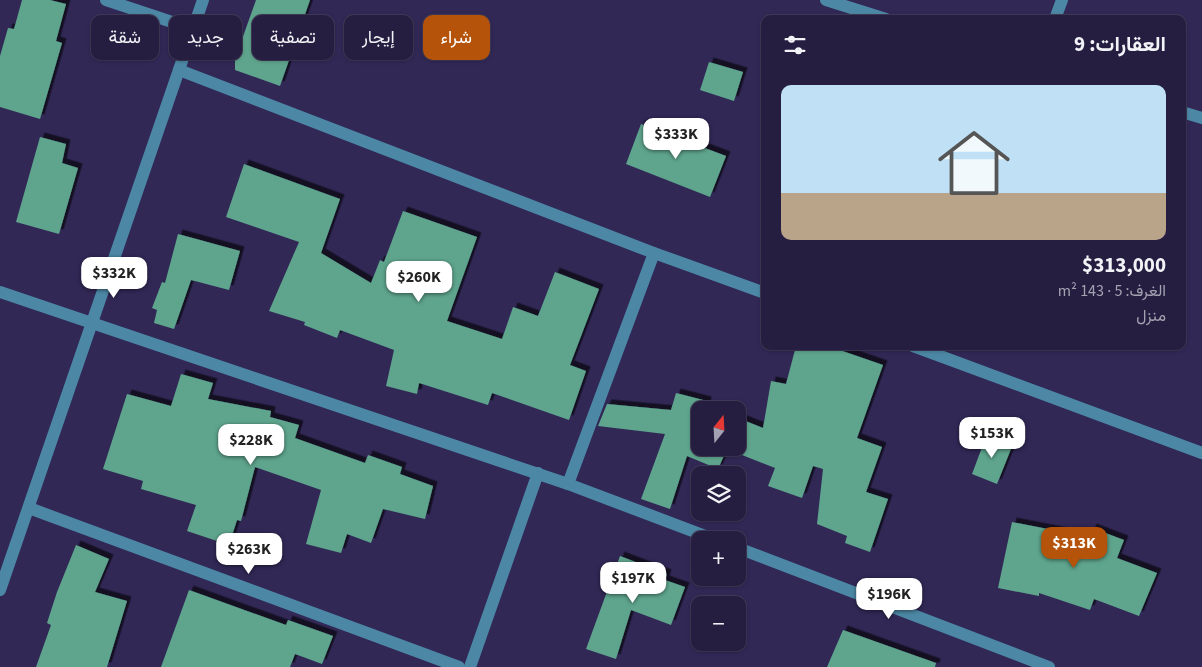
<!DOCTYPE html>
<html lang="ar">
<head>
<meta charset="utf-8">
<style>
  body { margin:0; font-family:"Source Sans 3",Vazirmatn,sans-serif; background:#312b4b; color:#f1f3f6; direction:rtl; height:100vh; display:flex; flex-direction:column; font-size:19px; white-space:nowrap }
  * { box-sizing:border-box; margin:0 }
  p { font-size:16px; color:#a3a2b1 }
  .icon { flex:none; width:28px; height:28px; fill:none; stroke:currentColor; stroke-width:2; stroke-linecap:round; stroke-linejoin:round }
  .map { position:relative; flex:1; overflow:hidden; direction:ltr }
  .side { position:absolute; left:761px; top:15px; width:425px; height:335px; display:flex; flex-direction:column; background:#251e40; border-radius:10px; box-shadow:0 1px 4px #0004,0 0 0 1px #423c59; direction:rtl }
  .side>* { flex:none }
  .guide { position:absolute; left:15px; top:15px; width:475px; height:45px; direction:rtl; display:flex; gap:10px }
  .needle { width:32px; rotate:18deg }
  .buttons { position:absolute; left:691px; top:401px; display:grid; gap:10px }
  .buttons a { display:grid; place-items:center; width:55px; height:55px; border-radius:10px; background:#251e40; box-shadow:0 1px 4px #0004,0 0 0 1px #423c59; font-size:25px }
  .price { position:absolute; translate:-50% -42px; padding:0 11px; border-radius:10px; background:#fff; color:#222; font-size:16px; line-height:32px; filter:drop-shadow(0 1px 2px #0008) }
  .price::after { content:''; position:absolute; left:50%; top:30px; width:15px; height:11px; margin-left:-8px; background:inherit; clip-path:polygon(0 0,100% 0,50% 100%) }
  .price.current { background:#b45309; color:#fff }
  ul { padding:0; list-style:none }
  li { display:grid; align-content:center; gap:10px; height:265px; padding:0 20px }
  li span { display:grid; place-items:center; height:155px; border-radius:10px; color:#555 }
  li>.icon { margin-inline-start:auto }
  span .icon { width:90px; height:90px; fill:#fffc; stroke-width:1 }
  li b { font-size:21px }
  h2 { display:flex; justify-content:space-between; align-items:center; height:60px; padding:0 20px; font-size:21px }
  .tag { padding:0 18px; border-radius:10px; background:#251e40; box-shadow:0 1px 4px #0004,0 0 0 1px #423c59; font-size:18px; line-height:45px }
  .tag.current { background:#b45309; color:#fff }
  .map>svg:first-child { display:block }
  .building { fill:#5ea58d; filter:url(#shadow) }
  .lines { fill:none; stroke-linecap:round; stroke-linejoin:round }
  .minor { stroke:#4c88a5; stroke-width:12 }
</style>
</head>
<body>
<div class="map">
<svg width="1202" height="667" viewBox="0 0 1202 667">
  <defs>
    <filter id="shadow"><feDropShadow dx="4.5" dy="-4.5" stdDeviation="0" flood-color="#0009"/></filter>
  </defs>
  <rect width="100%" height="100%" fill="#312856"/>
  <g class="building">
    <path d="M22,0H50L66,4L56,41L62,43L40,119L0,107V56L8,28L14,29Z"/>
    <path d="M256,0H310L280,86L235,70V59Z"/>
    <path d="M709,62L743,72L734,101L700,90Z"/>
    <path d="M641,124L726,156L710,197L626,164Z"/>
    <path d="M40,137L66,144L62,163L78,168L59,234L16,222Z"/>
    <path d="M244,164L340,199L321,253L371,283L380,260L384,262L403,211L477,237L447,321L502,339L513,307L538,316L555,272L599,289L570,365L586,371L569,420L492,393L488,405L419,383L417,394L386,386L394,350L340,330L337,338L304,325L305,322L269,311L299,242L226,217Z"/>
    <path d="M178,234L240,251L229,290L191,280L174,329L154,323L157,310L152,308L162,282L165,283Z"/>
    <path d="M796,346H828L883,365L857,438L882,447L866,492L888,499L870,552L845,543L847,536L817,524L823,469L813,466L802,498L768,486L775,468L727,449L718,469L687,456L670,509L641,499L665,434L598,426L607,404L671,410L676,393L707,401L706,406L717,410H700V448H738V418L763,428L771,381L786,384Z"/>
    <path d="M181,374L213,383L208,399L271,411L270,417L299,425L295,438L365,463L368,455L402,467L400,474L433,486L425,519L383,509L371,543L347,534L341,553L306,544L321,490L255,467L241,521L237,520L229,545L187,531L196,505L141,489L143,481L103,469L127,394L171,406Z"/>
    <path d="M987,434L1013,444L997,484L972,474Z"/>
    <path d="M1012,522L1089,537L1092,528L1124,540L1117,558L1157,573L1139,616L1094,599L1090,610L1039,593V596L998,588Z"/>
    <path d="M76,545L109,559L95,592L127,601L107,667H36L51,625L47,623L57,592Z"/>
    <path d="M620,556L667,574L665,580L685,587L671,625L631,610L616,659L586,649Z"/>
    <path d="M189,590L286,625L288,620L333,636L322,664L295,654L290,667H161Z"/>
    <path d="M843,630L936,663L935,667H827Z"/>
  </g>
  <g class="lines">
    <g class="minor">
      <path d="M106,0L193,29"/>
      <path d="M826,0L886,19"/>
      <path d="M1055,19L1062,0"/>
      <path d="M179,70L654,253L765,293"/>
      <path d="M1182,112L1202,118"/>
      <path d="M0,292L568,484L716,540"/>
      <path d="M913,346L1202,453"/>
      <path d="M568,484L654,253"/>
      <path d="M29,508L459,667"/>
      <path d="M738,548L1049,667"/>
      <path d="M0,590L203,0"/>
      <path d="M470,667L538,473"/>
    </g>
  </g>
</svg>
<div class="buttons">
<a><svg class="needle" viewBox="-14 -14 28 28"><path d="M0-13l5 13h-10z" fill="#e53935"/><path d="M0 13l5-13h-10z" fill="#a3a2b1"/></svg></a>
<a><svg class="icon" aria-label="layers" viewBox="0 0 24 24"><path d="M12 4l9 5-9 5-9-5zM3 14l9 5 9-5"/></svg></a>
<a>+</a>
<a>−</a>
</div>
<b class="price" style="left:676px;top:160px">$333K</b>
<b class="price" style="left:114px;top:299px">$332K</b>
<b class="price" style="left:419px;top:303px">$260K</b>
<b class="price" style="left:992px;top:459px">$153K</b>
<b class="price" style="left:251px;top:466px">$228K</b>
<b class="price current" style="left:1074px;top:569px">$313K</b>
<b class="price" style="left:249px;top:575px">$263K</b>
<b class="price" style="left:633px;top:604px">$197K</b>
<b class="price" style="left:889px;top:620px">$196K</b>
<div class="guide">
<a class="tag current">شراء</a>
<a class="tag">إيجار</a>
<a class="tag">تصفية</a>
<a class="tag">جديد</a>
<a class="tag">شقة</a>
</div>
<section class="side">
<h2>العقارات: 9<svg class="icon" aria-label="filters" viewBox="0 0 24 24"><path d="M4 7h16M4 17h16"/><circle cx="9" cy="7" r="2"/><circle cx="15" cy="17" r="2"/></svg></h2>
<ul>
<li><span style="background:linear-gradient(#bfe0f5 70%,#b9a48a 0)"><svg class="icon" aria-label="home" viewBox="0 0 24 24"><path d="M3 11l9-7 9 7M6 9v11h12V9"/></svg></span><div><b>$313,000</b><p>الغرف: 5 · 143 m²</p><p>منزل</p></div></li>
</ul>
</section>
</div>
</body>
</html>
